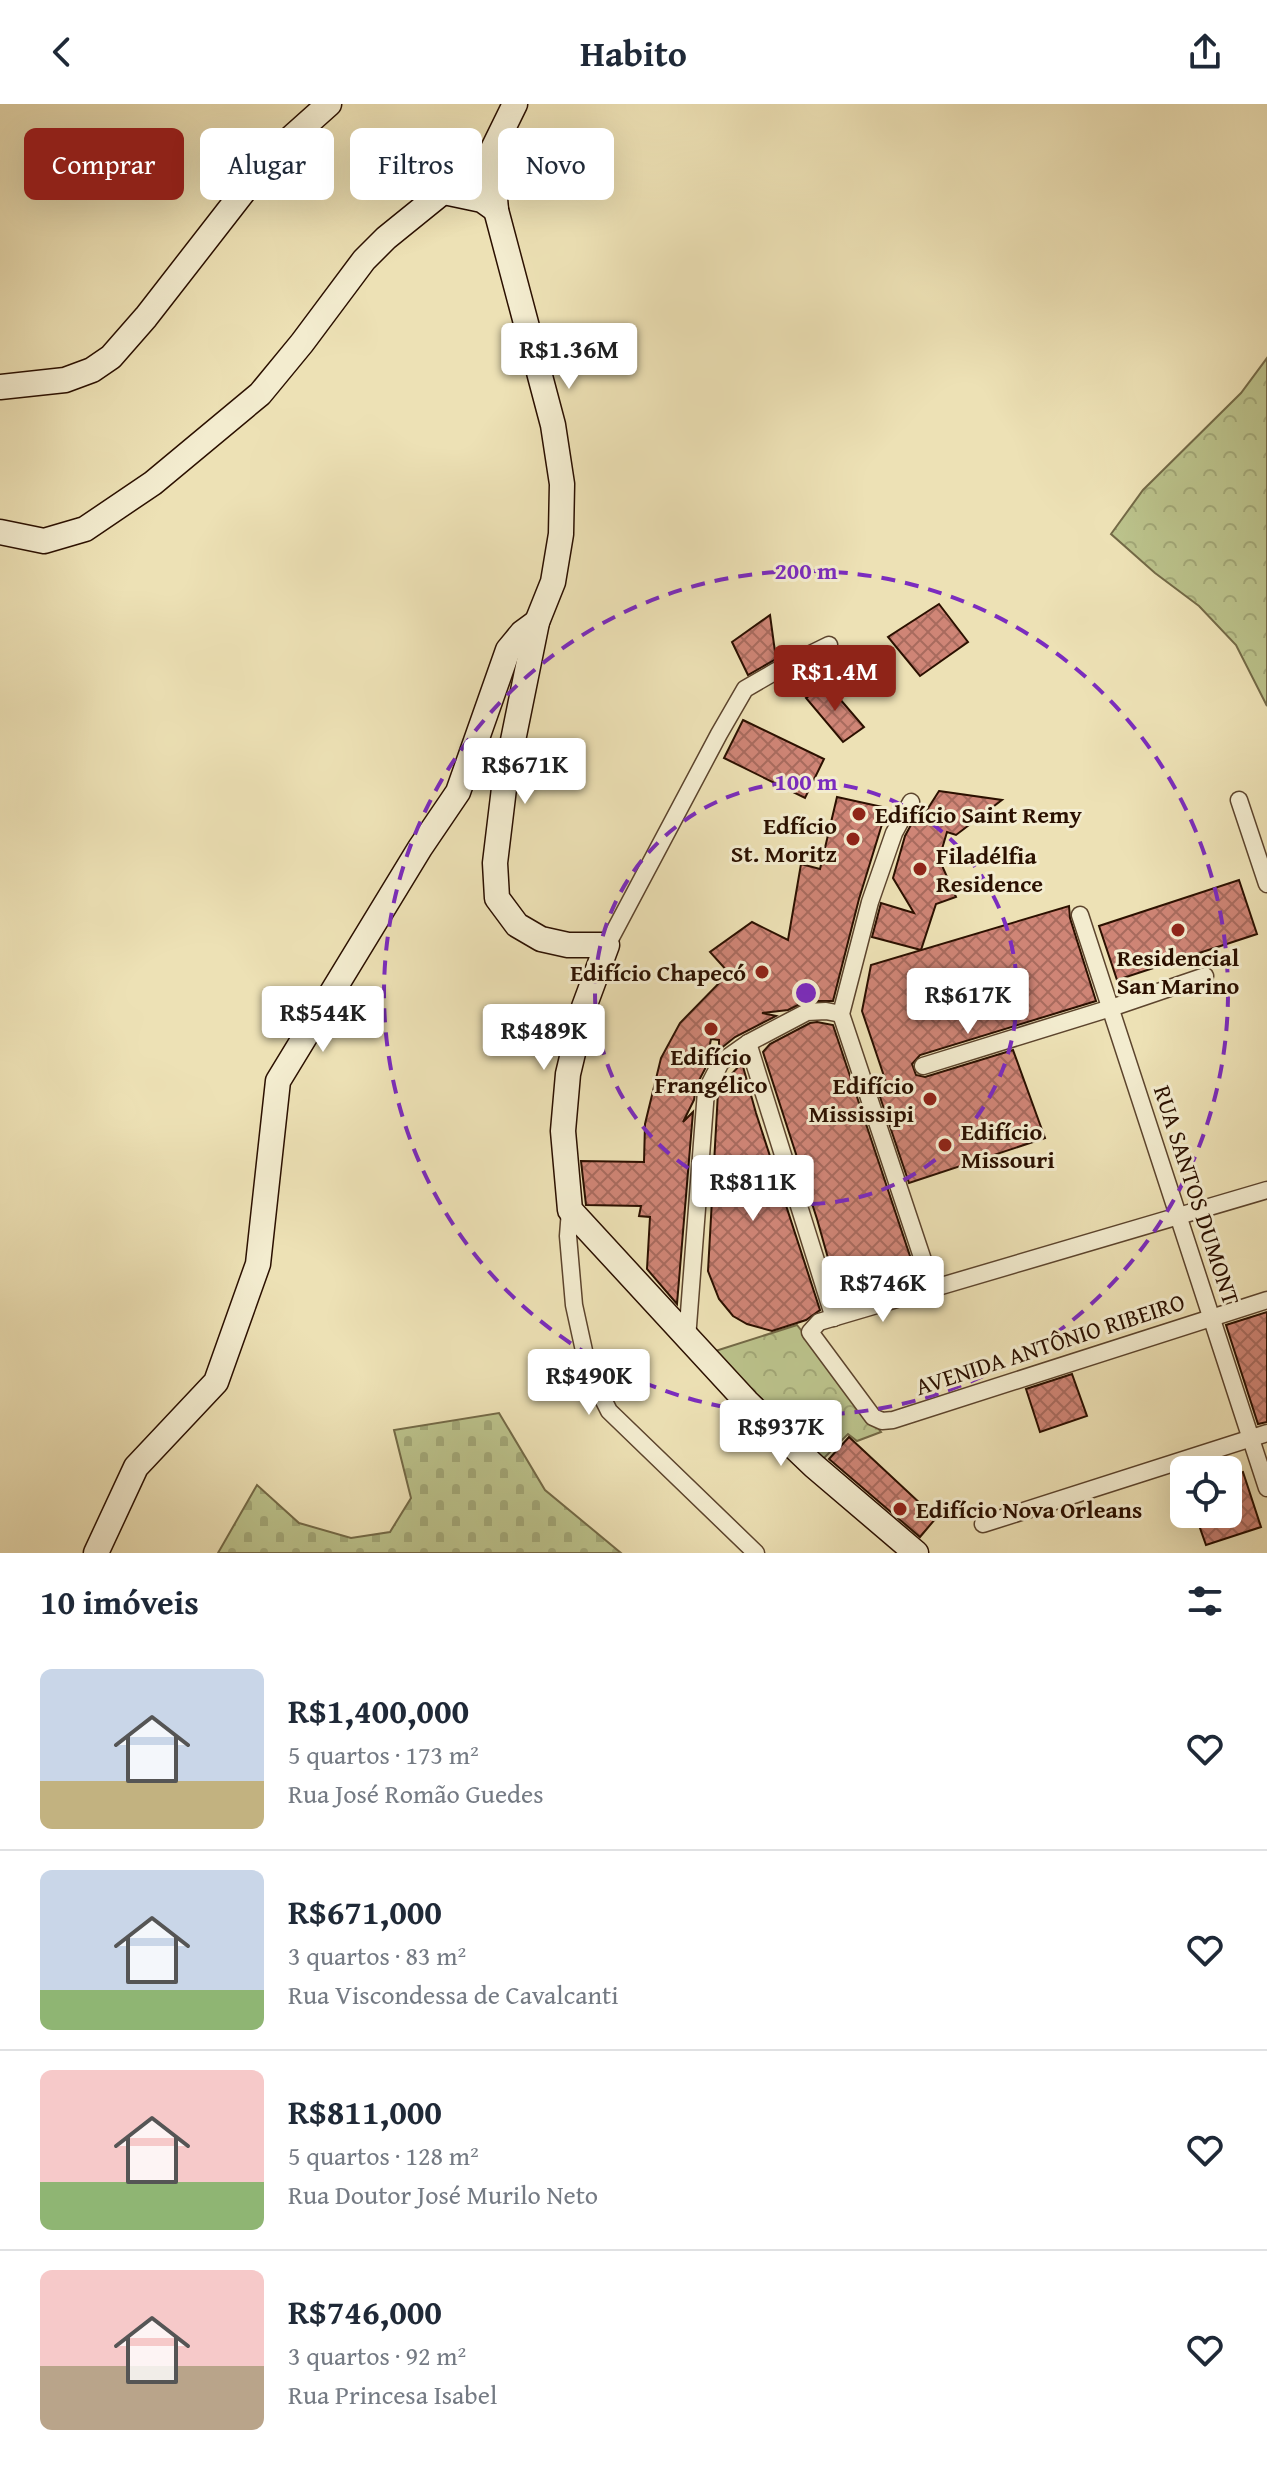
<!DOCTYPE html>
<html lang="pt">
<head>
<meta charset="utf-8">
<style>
  body { margin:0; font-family:"Gentium Book Plus",serif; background:#f6f6f7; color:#1f2937; height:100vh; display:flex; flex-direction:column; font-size:30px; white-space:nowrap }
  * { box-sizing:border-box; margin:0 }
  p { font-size:26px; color:#747a83 }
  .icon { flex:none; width:44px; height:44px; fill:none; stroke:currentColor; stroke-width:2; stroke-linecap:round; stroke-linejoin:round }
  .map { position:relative; height:1449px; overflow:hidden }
  .drawer { display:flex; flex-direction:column; background:#fff; flex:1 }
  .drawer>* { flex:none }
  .top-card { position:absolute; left:24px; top:24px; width:800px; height:72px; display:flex; gap:16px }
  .tools { position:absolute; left:1170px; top:1352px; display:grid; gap:16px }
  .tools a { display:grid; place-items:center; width:72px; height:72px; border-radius:12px; background:#fff; box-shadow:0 8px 32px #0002; font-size:40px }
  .price { position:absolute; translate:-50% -68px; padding:0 18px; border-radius:8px; background:#fff; color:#222; font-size:26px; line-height:52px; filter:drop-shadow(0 2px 4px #0008) }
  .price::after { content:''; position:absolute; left:50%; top:48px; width:24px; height:18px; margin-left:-12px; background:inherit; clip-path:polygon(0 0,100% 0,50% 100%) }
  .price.on { background:#8f2418; color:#fff }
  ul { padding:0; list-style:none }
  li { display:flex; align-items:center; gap:24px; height:200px; padding:0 40px }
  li+li { border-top:2px solid #e0e1e3 }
  li span { display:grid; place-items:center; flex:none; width:224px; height:160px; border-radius:12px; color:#555 }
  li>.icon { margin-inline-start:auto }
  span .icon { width:96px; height:96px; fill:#fffc; stroke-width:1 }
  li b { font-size:34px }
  h2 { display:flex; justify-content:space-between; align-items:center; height:96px; padding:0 40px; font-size:34px }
  .chip { padding:0 28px; border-radius:12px; background:#fff; box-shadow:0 8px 32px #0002; font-size:28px; line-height:72px }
  .chip.on { background:#8f2418; color:#fff }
  header { display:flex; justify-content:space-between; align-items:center; height:104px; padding:0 40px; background:#fff; font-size:36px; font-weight:600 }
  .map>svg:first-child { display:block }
  .forest { fill:url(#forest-crowns); stroke:#736946; stroke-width:2 }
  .cemetery { fill:url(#cemetery-stones); stroke:#736946; stroke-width:2 }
  .building { fill:url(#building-cross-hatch); stroke:#2b1000; stroke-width:2 }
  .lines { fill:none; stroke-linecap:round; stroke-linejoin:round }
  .street-casing { stroke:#5c442d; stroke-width:19 }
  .secondary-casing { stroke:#2b1000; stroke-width:27 }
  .street { stroke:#f3eccf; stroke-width:16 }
  .secondary { stroke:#f3eccf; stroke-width:24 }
  .ring { fill:none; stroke:#7b2cbf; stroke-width:4; stroke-dasharray:14 10 }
  .poi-dot { fill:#8f2418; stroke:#f3eccf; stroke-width:3 }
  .labels { text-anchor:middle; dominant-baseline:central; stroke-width:6; stroke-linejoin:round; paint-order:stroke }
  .poi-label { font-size:24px; font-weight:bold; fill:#2b1000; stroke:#f3eccf; text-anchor:start }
  .street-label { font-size:24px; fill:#2b1000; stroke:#f3eccf }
  .centre { fill:#7b2cbf; stroke:#f3eccf; stroke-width:4 }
  .ring-label { font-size:24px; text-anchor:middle; font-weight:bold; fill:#7b2cbf; stroke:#f3eccf; stroke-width:6; stroke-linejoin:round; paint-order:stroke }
</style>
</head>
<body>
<header><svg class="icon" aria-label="back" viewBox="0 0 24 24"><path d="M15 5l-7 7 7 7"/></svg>Habito<svg class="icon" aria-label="share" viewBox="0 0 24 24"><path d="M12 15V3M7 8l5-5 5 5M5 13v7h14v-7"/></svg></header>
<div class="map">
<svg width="1267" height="1449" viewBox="0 0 1267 1449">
  <defs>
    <pattern id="forest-crowns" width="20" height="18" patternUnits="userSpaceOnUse" patternTransform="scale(2)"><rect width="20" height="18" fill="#bbc28b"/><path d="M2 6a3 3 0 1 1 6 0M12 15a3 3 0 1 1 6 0" fill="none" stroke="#a1a676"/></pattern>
    <pattern id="cemetery-stones" width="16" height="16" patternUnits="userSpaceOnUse" patternTransform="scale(2)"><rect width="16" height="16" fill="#bbc28b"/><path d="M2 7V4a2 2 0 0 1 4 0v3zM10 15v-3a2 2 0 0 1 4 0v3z" fill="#a1a676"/></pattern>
    <pattern id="building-cross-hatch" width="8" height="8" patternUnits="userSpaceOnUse" patternTransform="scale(2)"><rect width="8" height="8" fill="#cf8576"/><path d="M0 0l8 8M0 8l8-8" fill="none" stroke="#a86b5e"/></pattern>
  </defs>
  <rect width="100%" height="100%" fill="#ede1b5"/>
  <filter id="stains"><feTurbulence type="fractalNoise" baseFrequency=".0025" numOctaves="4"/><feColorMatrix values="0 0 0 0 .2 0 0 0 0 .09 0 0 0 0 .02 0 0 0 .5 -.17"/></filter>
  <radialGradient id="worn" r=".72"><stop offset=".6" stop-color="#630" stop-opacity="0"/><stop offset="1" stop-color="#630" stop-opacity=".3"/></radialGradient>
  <g class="forest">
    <path d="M1267,254V602L1236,541L1199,502L1155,469L1111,430L1143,386L1241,289Z"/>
    <path d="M797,1221L881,1328L857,1337L848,1330L819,1359L706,1250Z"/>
  </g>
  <path class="cemetery" d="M499,1309L545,1386L621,1449H218L257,1381L299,1419L351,1434L390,1428L411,1394L394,1326Z"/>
  <g class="building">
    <path d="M939,500L968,538L920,572L888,533Z"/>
    <path d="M770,511L776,555L748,571L732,538Z"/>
    <path d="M827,580L864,623L843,638L806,594Z"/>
    <path d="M743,616L824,655L805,694L724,654Z"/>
    <path d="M939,687L1002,696L956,731L947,728L939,755L956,793L936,800L921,846L872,833L881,799L914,809L893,774L905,732L912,719L918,720Z"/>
    <path d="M837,693L887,704L859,795L833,897H806L788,906L762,909L776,912L735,933L719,946V936L711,935L705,965L696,982L694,996L683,1018L693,1008L677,1200L647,1165L650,1113L639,1112L641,1102L586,1101L581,1057L644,1058L645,1020L661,954L680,919L729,869L710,848L752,818L788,836L801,760L820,765Z"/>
    <path d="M1239,776L1257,830L1117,876L1099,822Z"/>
    <path d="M1069,802L1070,814L1096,897L920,951L912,960L916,971L925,973L1013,946L1045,1034L909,1079L878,987L888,984L862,907L871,861Z"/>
    <path d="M817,918L833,921L918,1176L841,1200L817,1115L763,948L770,940L810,919Z"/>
    <path d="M742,959L756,1009L820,1206L806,1216L772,1227L747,1220L733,1212L719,1195L708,1167L718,988L723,979Z"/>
    <path d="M1267,1208V1318L1258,1320L1226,1221Z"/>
    <path d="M1072,1270L1087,1312L1040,1328L1026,1285Z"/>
    <path d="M849,1333L936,1414L920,1433L829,1355Z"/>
    <path d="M1243,1368L1261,1423L1206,1441L1195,1410H1228V1373Z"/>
  </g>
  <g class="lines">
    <g class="street-casing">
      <g id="street">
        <path d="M1239,696L1267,780"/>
        <path d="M911,698L894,729L870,798L841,910L932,1183"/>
        <path d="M1080,811L1267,1384"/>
        <path d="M607,841L719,630L745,585L776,567L829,541"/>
        <path d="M748,939L834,1214"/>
        <path d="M923,962L1111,904L1205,872"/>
        <path d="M1267,1086L819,1218L810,1228L873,1313L882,1317L893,1316L1267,1196"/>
        <path d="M570,1106L568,1132L574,1201L588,1265L609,1307L756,1449"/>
        <path d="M687,1235L706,987L721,958L748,939L807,908L826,907L841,910"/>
        <path d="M983,1420L1267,1329"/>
      </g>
    </g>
    <g class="secondary-casing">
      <g id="secondary">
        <path d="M491,49L496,106L553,321L562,380L561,430L553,478L537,518L505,676L495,759L497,794L517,821L541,835L568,841H607L584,903L568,970L563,1027L570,1106L747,1298L814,1362L916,1449"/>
        <path d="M444,88L482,96L496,106"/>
        <path d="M0,283L65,276L92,266L111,253L146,213L272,51L329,0"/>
        <path d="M0,428L44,437L85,425L153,379L260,290L302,239L364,156L386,134L491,49L515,0"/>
        <path d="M96,1449L136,1363L216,1278L258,1160L278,977L420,744L458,688L508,546L522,529L537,518"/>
      </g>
    </g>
    <use href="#street" class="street"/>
    <use href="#secondary" class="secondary"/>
  </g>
  <g class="ring">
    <circle cx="806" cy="889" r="211"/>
    <circle cx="806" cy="889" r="422"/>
  </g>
  <g class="poi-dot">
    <circle cx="859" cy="710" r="8"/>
    <circle cx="853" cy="735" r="8"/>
    <circle cx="920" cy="765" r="8"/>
    <circle cx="1178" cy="826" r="8"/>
    <circle cx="762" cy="868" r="8"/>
    <circle cx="711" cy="925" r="8"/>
    <circle cx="930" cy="995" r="8"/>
    <circle cx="945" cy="1041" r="8"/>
    <circle cx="900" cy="1405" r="8"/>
  </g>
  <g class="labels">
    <g class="poi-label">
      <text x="875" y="710">Edifício Saint Remy</text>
      <text x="837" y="721" text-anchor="end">Edfício<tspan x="837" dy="28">St. Moritz</tspan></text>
      <text x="936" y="751">Filadélfia<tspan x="936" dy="28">Residence</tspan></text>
      <text x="1178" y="853" text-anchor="middle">Residencial<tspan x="1178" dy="28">San Marino</tspan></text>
      <text x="746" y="868" text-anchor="end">Edifício Chapecó</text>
      <text x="711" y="952" text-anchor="middle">Edifício<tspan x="711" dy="28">Frangélico</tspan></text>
      <text x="914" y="981" text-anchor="end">Edifício<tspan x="914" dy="28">Mississipi</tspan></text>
      <text x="961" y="1027">Edifício<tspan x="961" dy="28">Missouri</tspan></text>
      <text x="916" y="1405">Edifício Nova Orleans</text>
    </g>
    <g class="street-label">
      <text transform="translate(1197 1091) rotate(72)">RUA SANTOS DUMONT</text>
      <text transform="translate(1050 1240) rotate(-18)">AVENIDA ANTÔNIO RIBEIRO</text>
    </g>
  </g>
  <circle cx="806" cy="889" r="12" class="centre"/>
  <g class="ring-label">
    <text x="806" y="475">200 m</text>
    <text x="806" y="686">100 m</text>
  </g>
  <rect width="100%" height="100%" filter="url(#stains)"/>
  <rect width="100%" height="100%" fill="url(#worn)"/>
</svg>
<div class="tools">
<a><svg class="icon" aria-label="locate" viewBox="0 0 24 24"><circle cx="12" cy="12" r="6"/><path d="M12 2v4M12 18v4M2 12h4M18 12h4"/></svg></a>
</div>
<b class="price" style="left:569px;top:287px">R$1.36M</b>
<b class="price on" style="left:835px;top:609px">R$1.4M</b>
<b class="price" style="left:525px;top:702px">R$671K</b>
<b class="price" style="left:968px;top:932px">R$617K</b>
<b class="price" style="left:323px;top:950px">R$544K</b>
<b class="price" style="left:544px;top:968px">R$489K</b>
<b class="price" style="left:753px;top:1119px">R$811K</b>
<b class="price" style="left:883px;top:1220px">R$746K</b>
<b class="price" style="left:589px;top:1313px">R$490K</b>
<b class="price" style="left:781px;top:1364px">R$937K</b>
<div class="top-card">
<a class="chip on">Comprar</a>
<a class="chip">Alugar</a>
<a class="chip">Filtros</a>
<a class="chip">Novo</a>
</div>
</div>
<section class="drawer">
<h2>10 imóveis<svg class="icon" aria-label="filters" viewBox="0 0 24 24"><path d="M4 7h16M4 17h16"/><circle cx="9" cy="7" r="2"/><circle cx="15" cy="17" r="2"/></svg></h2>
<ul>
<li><span style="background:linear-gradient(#c9d6e8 70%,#c2b280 0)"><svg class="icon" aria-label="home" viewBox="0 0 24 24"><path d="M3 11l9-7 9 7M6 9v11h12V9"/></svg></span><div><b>R$1,400,000</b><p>5 quartos · 173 m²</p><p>Rua José Romão Guedes</p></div><svg class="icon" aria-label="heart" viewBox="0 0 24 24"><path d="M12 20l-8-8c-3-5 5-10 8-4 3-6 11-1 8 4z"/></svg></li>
<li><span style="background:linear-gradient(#c9d6e8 75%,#8fb573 0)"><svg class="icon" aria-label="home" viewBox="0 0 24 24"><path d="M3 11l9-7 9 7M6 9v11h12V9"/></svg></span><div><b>R$671,000</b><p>3 quartos · 83 m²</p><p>Rua Viscondessa de Cavalcanti</p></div><svg class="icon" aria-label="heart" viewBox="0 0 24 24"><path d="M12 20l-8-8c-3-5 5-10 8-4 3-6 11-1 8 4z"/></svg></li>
<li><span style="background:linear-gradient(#f6c9c9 70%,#8fb573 0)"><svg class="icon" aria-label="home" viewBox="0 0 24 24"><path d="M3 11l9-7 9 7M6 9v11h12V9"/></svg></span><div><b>R$811,000</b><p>5 quartos · 128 m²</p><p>Rua Doutor José Murilo Neto</p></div><svg class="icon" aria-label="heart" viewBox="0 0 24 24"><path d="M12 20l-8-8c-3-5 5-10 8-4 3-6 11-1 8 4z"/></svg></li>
<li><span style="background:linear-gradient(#f6c9c9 60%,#b9a48a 0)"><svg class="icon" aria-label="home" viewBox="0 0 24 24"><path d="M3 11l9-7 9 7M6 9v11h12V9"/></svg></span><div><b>R$746,000</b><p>3 quartos · 92 m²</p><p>Rua Princesa Isabel</p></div><svg class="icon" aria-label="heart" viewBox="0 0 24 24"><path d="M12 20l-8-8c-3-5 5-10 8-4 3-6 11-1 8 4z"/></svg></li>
</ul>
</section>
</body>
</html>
